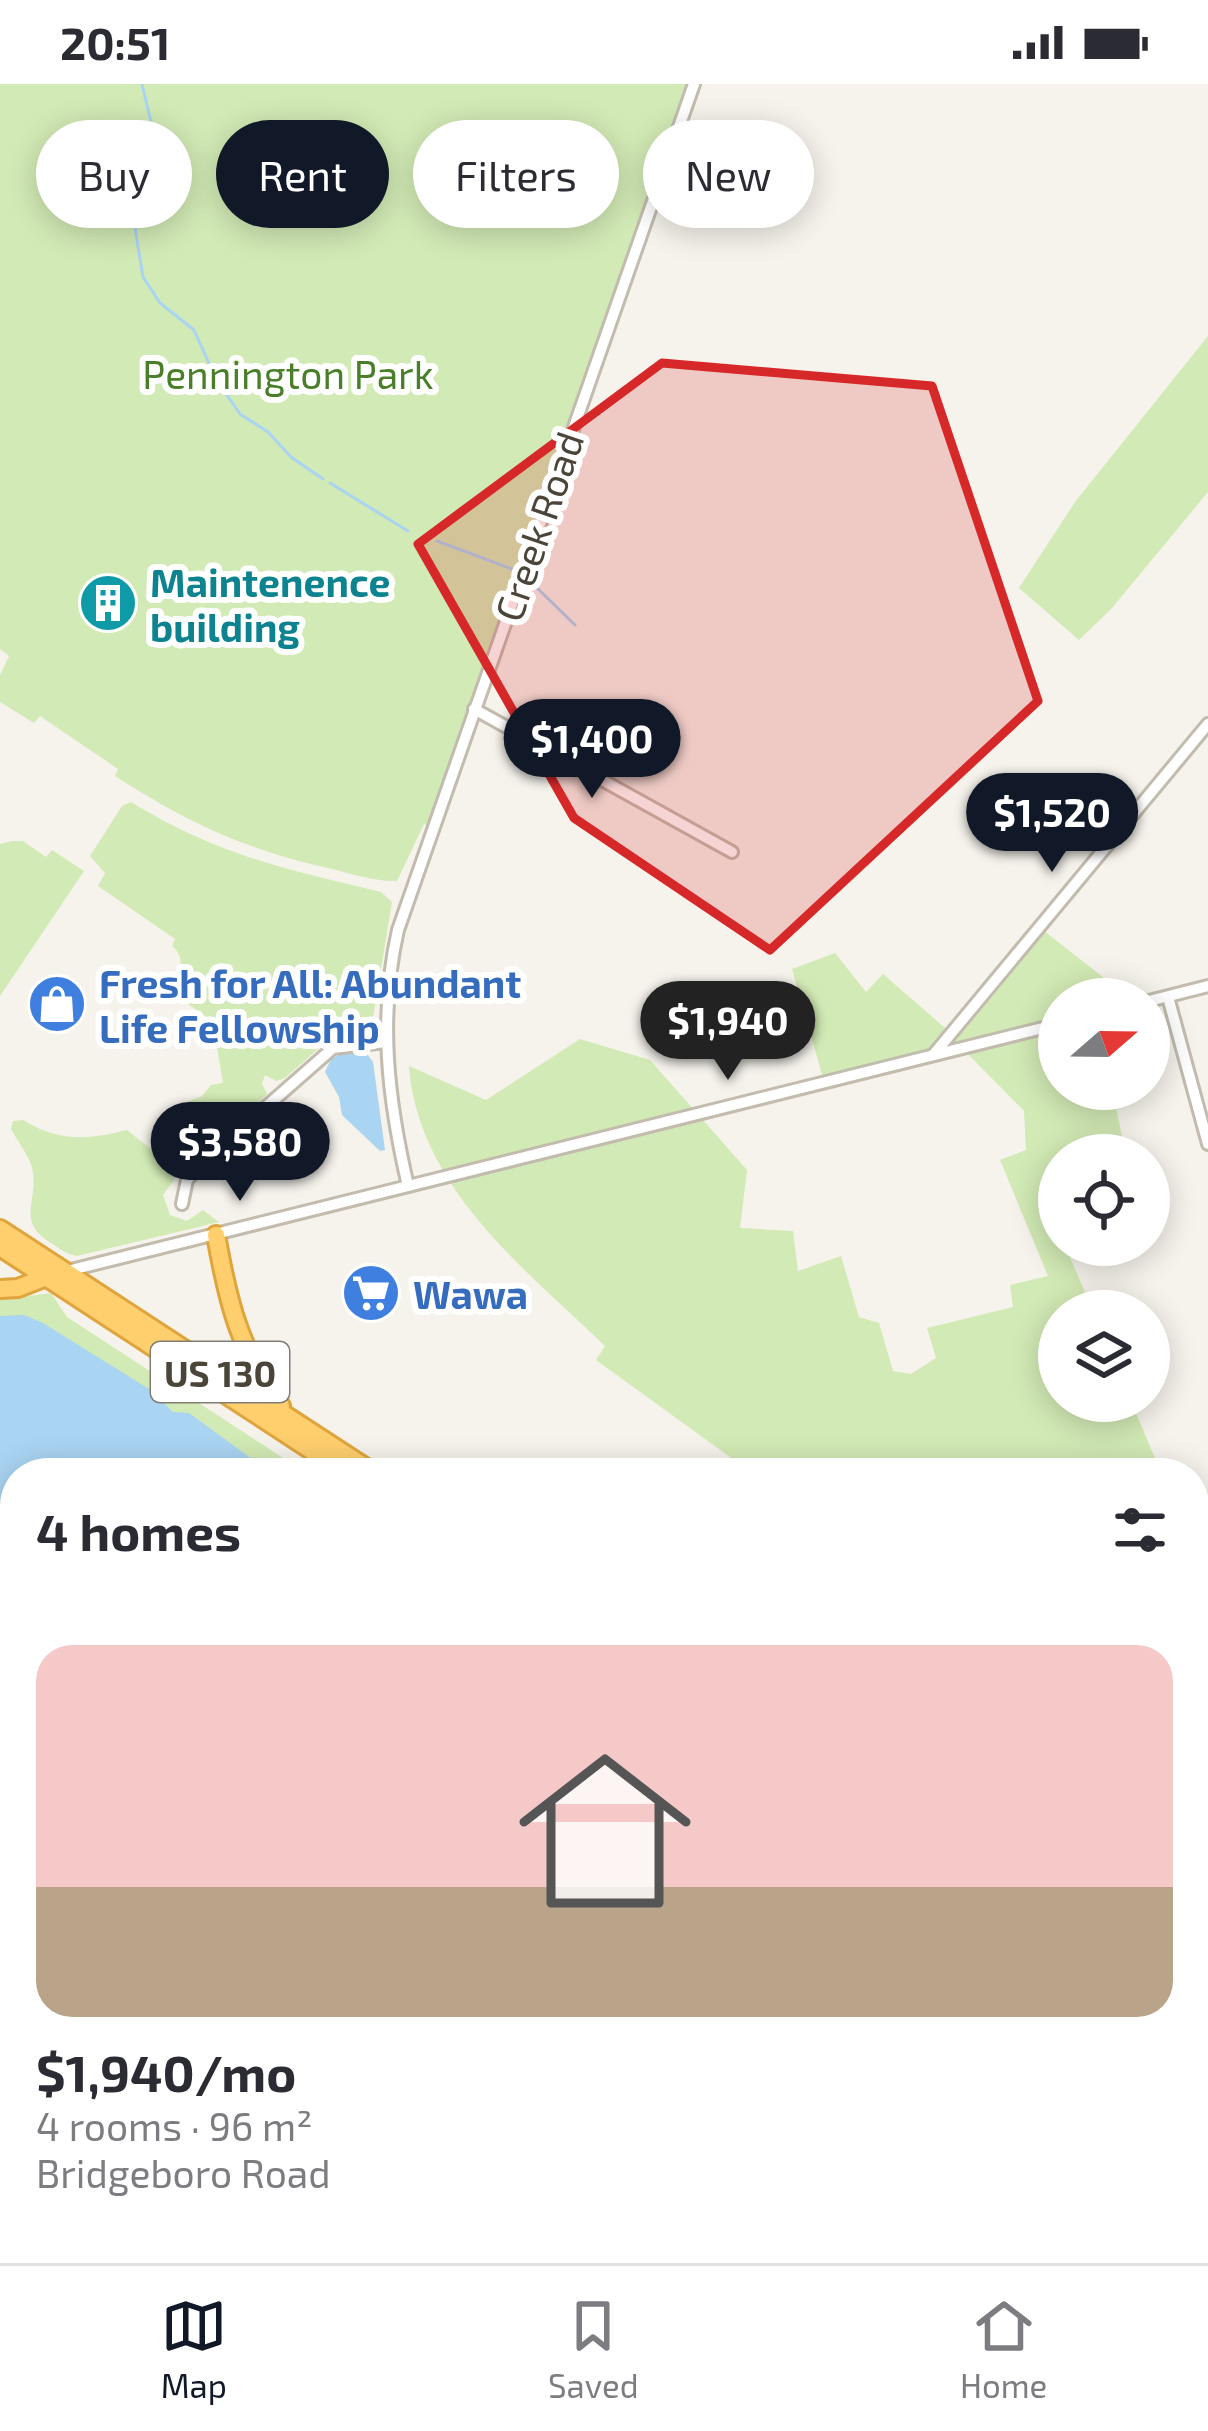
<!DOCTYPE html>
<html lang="en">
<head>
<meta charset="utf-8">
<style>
  body { margin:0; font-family:"Exo 2",sans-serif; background:#f2f2f3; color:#2b2b33; height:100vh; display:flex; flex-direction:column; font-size:45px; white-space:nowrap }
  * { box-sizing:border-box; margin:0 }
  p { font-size:39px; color:#7c7c81 }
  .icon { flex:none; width:66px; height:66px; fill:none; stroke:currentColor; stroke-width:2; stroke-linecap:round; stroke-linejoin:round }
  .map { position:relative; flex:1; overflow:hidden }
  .details { position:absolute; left:0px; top:1374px; width:1209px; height:807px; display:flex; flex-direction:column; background:#fff; border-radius:48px 48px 0 0; box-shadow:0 6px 30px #0003 }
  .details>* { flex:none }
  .hud { position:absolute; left:36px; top:36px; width:1137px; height:108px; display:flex; gap:24px }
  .needle { width:78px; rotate:70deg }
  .controls { position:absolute; left:1038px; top:894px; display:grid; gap:24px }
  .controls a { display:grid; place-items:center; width:132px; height:132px; border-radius:50%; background:#fff; box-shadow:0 6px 30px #0003; font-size:60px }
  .price { position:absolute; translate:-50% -102px; padding:0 27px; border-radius:42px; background:#111827; color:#fff; font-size:39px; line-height:78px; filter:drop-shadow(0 3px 6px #0008) }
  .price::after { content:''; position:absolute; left:50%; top:72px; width:36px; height:27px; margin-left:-18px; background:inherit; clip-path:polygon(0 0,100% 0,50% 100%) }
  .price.on { background:#222; color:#fff }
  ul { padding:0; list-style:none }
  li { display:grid; align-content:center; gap:24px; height:636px; padding:0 36px }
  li+li { border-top:3px solid #e1e1e2 }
  li span { display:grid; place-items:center; height:372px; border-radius:36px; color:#555 }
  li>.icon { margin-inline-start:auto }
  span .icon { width:216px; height:216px; fill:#fffc; stroke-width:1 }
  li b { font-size:51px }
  h2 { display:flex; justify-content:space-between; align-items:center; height:144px; padding:0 36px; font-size:51px }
  .tag { padding:0 42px; border-radius:54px; background:#fff; box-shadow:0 6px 30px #0003; font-size:42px; line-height:108px }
  .tag.on { background:#111827; color:#fff }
  .status { display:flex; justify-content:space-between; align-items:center; height:84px; padding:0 60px; background:#fff; direction:ltr }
  .status svg { height:33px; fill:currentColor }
  .tab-bar { display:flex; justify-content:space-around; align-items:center; height:168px; border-top:3px solid #e1e1e2; background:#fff; font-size:33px; color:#7c7c81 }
  .tab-bar a { display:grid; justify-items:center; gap:6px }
  .tab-bar .on { color:#111827 }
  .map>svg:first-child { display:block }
  .green { fill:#d2eab5 }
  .water { fill:#a9d4f2 }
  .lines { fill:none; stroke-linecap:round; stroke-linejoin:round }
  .stream { stroke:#a9d4f2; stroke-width:3 }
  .minor-casing { stroke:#c2bbae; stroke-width:16 }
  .major-casing { stroke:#e6c16a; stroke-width:20 }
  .highway-casing { stroke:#e0a43c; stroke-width:22 }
  .minor { stroke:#fff; stroke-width:10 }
  .major { stroke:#ffe39c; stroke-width:14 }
  .highway { stroke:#ffcf6e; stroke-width:16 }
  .marked { fill:#d62828; fill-opacity:0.2; stroke:#d62828; stroke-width:9; stroke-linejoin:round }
  .labels { text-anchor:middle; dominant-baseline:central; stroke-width:12; stroke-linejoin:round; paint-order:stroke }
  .shield { fill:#fff; stroke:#817c74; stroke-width:3 }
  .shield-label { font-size:36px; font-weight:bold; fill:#4b4439 }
  .park-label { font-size:39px; fill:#4a7f2a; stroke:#fff }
  .street-label { font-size:39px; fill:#4b4439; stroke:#fff }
  .culture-label { font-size:39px; font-weight:bold; fill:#0d838f; stroke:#fff; text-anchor:start }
  .shop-label { font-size:39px; font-weight:bold; fill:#366cbe; stroke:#fff; text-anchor:start }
</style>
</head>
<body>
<div class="status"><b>20:51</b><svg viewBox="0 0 49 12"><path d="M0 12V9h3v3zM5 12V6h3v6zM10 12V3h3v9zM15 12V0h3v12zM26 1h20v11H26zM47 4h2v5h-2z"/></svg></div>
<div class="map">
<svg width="1208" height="2179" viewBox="0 0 1208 2179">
  <rect width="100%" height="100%" fill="#f6f3ec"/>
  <g class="green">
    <path d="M0,0H694L432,743L424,740L397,797C376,798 353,790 332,785C244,765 190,740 115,692L118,685L40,632L34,639L0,618V591L9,572L0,565Z"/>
    <path d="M1208,252V408L1112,524L1079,556L1019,504L1075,418Z"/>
    <path d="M131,718C218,771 284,785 381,808L392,818L371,946L319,964L285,994L276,997L265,991L262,1000L267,1010L196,1077L184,1076L175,1067L181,1059L163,1043L187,1038L185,1019L202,1012L211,1001L223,999L217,963L199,950L208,934L167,905C177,890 189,877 172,862L175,855L98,802L105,789L90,772L122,722Z"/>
    <path d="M12,757H23L46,773L52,766L84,787L0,912V760Z"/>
    <path d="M1039,843L1131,915H1059V1005H1112L1126,1071H1059V1161H1104L1070,1173L1093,1227H1059V1317H1131L1161,1389H752L596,1276L605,1262C523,1183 418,1103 409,982L486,1016L580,955L650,976L747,1086L740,1144L793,1147L798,1187L841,1172L859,1233L879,1239L893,1287L911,1290L936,1274L927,1244L1013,1223L1010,1201L1048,1192L1000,1076L1026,1066L1024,1027L963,965L825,1001L792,885L835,869L866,908L883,890L952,950Z"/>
    <path d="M23,1036C59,1058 87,1056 127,1046L174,1084V1096L163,1111L170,1131L187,1137L203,1126L219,1138L77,1172C66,1170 60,1165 51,1159C13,1135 42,1115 31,1080C26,1068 17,1056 11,1045L13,1037Z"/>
    <path d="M51,1209L67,1233L306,1389H15V1984L0,1980V1216Z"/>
    <path d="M454,2166H762L744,2179H460Z"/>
  </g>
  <g class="water">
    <path d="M346,967L367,970L373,978L385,1066L380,1067L342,1031L339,1013L325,988L331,975Z"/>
    <path d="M24,1231L43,1239L149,1305L173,1328L189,1329L271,1389H15V1471L0,1474V1232Z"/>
    <path d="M0,1527L15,1531V1853L0,1848Z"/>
  </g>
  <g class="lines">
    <g class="stream">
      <path d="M142,0L159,72L135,144L143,193L160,219L194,246L216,295L240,330L268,348L291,373L323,395"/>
      <path d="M330,399L408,447"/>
      <path d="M437,457L512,485"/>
      <path d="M531,498L575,541"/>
    </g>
    <g class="minor-casing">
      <g id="minor">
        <path d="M474,625L732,768"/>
        <path d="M1168,913L1208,1060"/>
        <path d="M1149,917L1208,902"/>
        <path d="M934,970L1208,640"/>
        <path d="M408,1102C388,1016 378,934 398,846L694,0"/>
        <path d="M182,1120L187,1096L202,1079L333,964L385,958"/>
        <path d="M67,1187L1059,940"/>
        <path d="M1194,1511L1208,1504"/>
        <path d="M0,2163L58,2179"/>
      </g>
    </g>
    <g class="major-casing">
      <g id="major">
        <path d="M1194,1876L1208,1865"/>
        <path d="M777,2179L794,2166"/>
        <path d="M806,2179L823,2166"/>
      </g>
    </g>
    <g class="highway-casing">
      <g id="highway">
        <path d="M0,1145L374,1389"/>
        <path d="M216,1151C228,1219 239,1265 281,1322"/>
        <path d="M0,1163L346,1389"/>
        <path d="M0,1205L18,1204L46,1193"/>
        <path d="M1194,1921L1208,1929"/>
        <path d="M1194,1938L1208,1946"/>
      </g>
    </g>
    <use href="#minor" class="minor"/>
    <use href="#major" class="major"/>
    <use href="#highway" class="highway"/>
  </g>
  <path class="marked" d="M662,279L932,302L1038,617L770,866L574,734L418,460Z"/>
  <defs>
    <g id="building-disc" transform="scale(3)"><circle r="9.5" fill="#0f9aa8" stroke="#fff"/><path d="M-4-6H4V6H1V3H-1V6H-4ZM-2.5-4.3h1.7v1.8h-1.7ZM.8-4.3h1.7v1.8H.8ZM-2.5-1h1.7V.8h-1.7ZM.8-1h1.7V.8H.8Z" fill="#fff"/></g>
    <g id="shop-disc" transform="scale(3)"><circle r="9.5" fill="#3f7fe0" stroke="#fff"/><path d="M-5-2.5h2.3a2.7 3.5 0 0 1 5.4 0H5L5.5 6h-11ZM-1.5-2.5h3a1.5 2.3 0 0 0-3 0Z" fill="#fff"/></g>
    <g id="supermarket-disc" transform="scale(3)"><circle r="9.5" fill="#3f7fe0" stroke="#fff"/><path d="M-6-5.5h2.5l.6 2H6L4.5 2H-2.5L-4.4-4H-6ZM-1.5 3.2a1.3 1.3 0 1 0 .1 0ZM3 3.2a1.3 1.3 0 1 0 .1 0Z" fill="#fff"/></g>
  </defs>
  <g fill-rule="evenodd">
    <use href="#building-disc" x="108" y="519"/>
    <use href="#shop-disc" x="57" y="920"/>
    <use href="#supermarket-disc" x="371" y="1209"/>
  </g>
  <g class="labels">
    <rect class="shield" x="151" y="1258" width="138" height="60" rx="9"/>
    <g class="shield-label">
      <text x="220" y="1288">US 130</text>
    </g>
    <g class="park-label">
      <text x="288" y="289">Pennington Park</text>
    </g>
    <g class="street-label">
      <text transform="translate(538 442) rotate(-71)">Creek Road</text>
    </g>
    <g class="culture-label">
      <text x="150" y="497">Maintenence<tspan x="150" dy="45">building</tspan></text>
    </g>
    <g class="shop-label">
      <text x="99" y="898">Fresh for All: Abundant<tspan x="99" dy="45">Life Fellowship</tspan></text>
      <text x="413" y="1209">Wawa</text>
    </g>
  </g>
</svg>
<div class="controls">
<a><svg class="needle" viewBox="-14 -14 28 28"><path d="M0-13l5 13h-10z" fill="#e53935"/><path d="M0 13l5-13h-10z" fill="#7c7c81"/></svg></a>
<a><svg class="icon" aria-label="locate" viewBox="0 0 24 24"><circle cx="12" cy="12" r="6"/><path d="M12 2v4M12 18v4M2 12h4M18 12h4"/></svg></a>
<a><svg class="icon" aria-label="layers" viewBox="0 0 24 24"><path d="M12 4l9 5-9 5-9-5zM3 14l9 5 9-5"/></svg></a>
</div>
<b class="price" style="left:592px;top:717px">$1,400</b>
<b class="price" style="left:1052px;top:791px">$1,520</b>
<b class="price on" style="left:728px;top:999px">$1,940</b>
<b class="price" style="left:240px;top:1120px">$3,580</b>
<div class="hud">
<a class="tag">Buy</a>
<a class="tag on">Rent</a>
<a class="tag">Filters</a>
<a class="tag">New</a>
</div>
<section class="details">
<h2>4 homes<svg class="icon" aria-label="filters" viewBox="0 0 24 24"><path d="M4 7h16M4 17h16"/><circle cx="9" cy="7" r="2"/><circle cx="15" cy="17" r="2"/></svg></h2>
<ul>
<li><span style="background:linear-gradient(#f6c9c9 65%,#b9a48a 0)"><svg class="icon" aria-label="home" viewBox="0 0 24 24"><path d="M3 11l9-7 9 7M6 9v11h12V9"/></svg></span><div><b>$1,940/mo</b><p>4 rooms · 96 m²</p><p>Bridgeboro Road</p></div></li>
</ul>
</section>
</div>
<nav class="tab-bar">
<a class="on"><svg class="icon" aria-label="map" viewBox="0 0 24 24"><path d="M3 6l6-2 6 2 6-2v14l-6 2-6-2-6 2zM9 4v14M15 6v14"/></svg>Map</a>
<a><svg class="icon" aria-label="saved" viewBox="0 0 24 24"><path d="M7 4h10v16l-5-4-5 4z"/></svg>Saved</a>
<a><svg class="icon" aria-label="home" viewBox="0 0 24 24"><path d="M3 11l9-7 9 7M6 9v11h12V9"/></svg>Home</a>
</nav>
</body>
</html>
